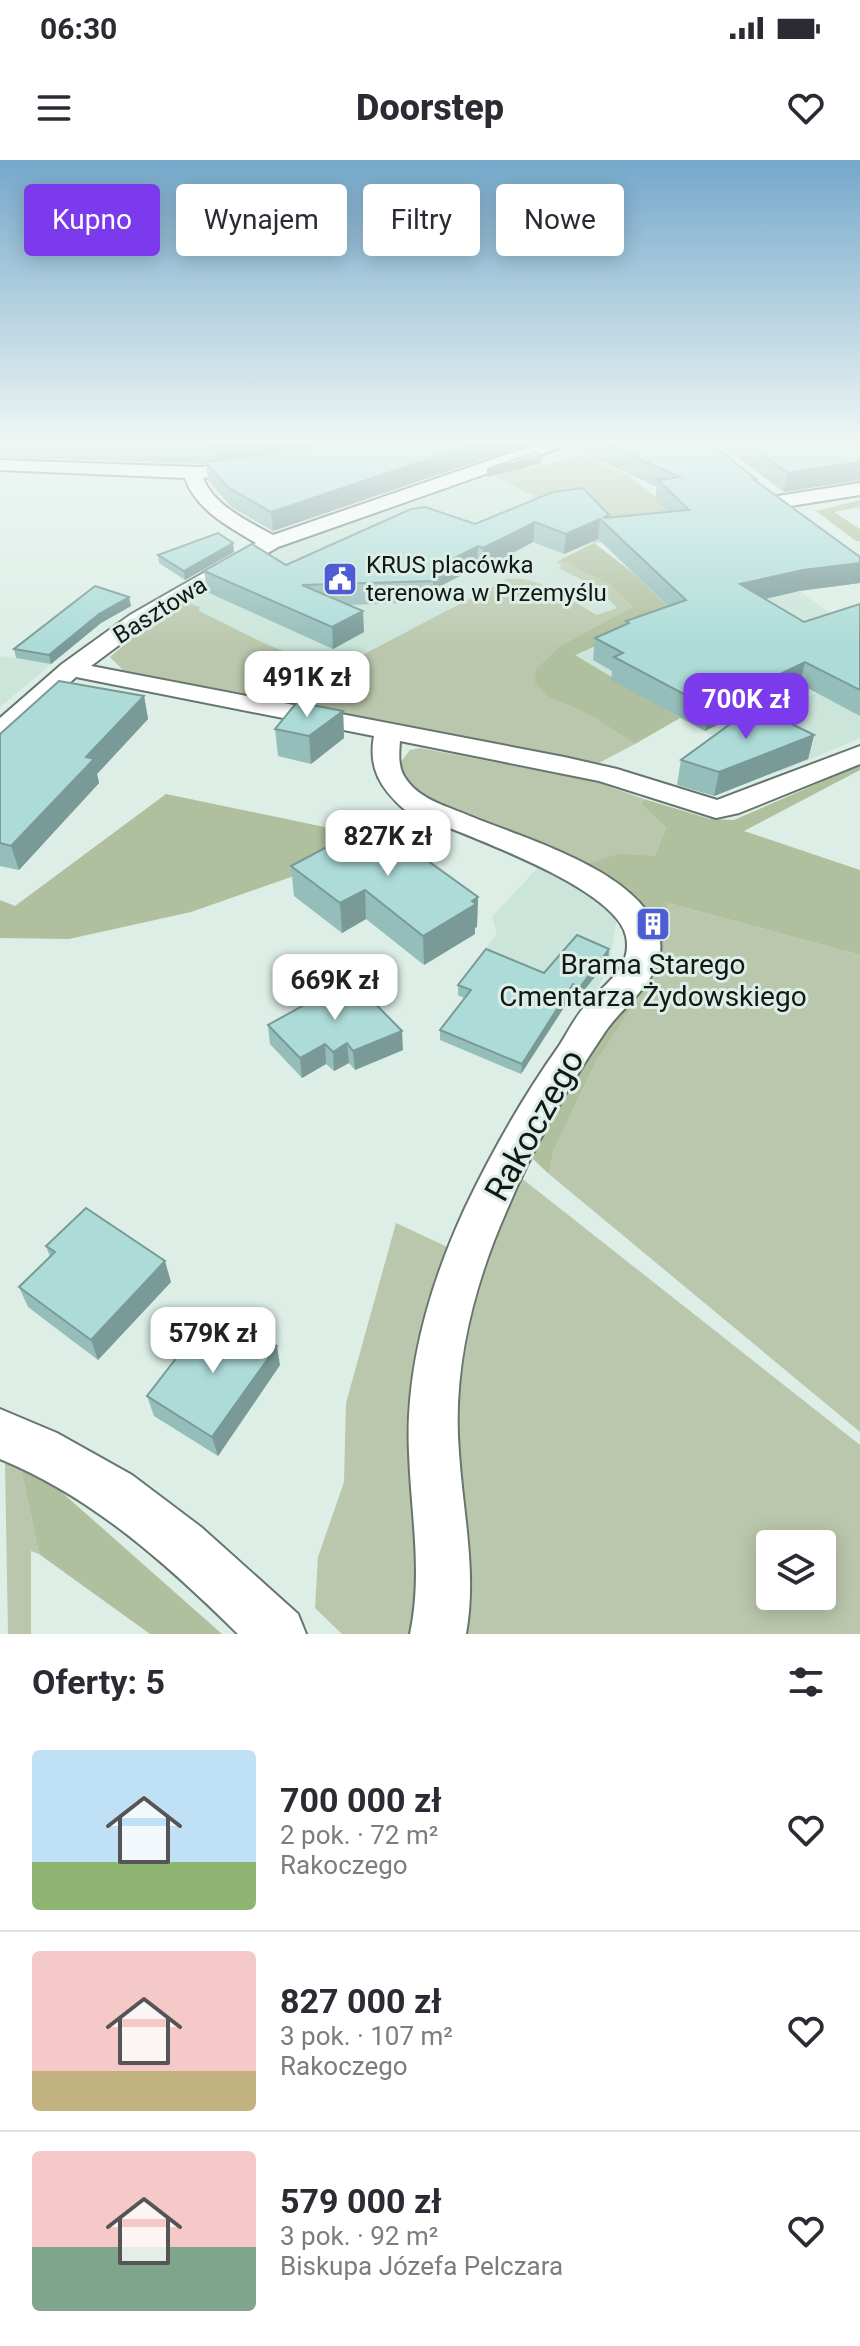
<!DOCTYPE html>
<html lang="pl">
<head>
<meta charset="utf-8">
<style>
  body { margin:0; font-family:Roboto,sans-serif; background:#f2f2f3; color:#2b2b33; height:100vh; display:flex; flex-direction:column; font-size:30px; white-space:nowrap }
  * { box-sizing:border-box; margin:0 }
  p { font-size:26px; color:#7c7c81 }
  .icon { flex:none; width:44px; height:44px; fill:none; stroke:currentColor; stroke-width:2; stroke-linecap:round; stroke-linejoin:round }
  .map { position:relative; height:1474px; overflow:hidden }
  .drawer { display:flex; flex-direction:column; background:#fff; flex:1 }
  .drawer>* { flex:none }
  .guide { position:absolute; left:24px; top:24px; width:812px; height:72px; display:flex; gap:16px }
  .tools { position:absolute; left:756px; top:1370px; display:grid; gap:16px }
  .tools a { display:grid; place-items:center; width:80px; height:80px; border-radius:8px; background:#fff; box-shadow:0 4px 20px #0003; font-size:40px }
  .price { position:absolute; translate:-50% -68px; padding:0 18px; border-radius:16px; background:#fff; color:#222; font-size:26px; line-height:52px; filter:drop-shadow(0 2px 4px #0008) }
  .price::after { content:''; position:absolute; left:50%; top:48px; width:24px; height:18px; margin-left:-12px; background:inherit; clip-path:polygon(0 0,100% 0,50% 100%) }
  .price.on { background:#7c3aed; color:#fff }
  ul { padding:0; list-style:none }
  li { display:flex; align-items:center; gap:24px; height:200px; padding:0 32px }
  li+li { border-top:2px solid #e1e1e2 }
  li span { display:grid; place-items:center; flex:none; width:224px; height:160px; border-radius:8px; color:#555 }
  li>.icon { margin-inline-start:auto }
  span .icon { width:96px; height:96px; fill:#fffc; stroke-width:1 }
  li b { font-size:34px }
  h2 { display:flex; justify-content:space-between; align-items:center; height:96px; padding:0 32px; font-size:34px }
  .pill { padding:0 28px; border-radius:8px; background:#fff; box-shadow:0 4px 20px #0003; font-size:28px; line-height:72px }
  .pill.on { background:#7c3aed; color:#fff }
  .status { display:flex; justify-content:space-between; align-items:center; height:56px; padding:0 40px; background:#fff; direction:ltr }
  .status svg { height:22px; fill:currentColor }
  header { display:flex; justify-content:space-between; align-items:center; height:104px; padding:0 32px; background:#fff; font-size:36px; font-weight:800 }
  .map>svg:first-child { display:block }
  .built { fill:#cbe5da }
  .green { fill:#bbc7ac; fill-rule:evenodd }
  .forest { fill:#b0bf9d }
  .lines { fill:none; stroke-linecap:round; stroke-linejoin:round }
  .minor-casing { stroke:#66766f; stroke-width:4 }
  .minor { fill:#fff; fill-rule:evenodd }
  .wall { fill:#95bdba }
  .shaded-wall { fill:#799a97 }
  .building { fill:#addcd8; stroke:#799a97; stroke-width:2 }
  .labels { text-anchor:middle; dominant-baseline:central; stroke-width:6; stroke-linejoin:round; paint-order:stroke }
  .far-poi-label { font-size:24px; fill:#121816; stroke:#dceee6; text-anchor:start }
  .far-street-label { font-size:24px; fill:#121816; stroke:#dceee6 }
  .poi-label { font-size:28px; fill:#121816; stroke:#dceee6 }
  .near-street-label { font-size:34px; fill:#121816; stroke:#dceee6 }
</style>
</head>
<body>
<div class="status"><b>06:30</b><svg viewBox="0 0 49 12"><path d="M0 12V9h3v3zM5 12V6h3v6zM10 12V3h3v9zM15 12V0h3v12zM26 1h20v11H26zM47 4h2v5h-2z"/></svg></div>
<header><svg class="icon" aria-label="menu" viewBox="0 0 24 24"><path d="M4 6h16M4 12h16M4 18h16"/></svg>Doorstep<svg class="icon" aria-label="heart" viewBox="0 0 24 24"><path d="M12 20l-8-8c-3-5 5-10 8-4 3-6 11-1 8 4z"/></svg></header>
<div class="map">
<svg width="860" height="1474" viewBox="0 0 860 1474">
  <rect width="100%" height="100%" fill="#dceee6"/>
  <g class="built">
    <path d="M493,315L559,349L594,383L627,407L654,402L755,400L860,474L745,527L787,548L832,525L860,540V578L780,612L680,558L599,603L123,510L110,497L141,471L284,386Z"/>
    <path d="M0,496L16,498L51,504L0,547Z"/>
    <path d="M541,704L618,753L609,807L590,842L478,798L497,774L492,757Z"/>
  </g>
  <g class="green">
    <path d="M584,295L630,316L696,369L594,383L559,349L493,315L520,305L529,309Z"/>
    <path d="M560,400L611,425L632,447L562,485L551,538L592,556L635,584L599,603L123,510L110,497L141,471L189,443L200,447L199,451C239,469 311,515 355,499L507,419C536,414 572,441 597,455L617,448L598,428L559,408L562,406L556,402Z"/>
    <path d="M420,588L593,621L644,639L643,644L666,668L655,696L581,706L413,630L396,608L410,590Z"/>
    <path d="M668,743L860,795V1272L549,1014L554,990L596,902L663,801Z"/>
    <path d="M515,1013L860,1285V1474H465L445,1265L462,1143ZM770,1384H822V1436H770Z"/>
    <path d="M396,1063L456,1091L421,1474H342L315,1448L318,1397L344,1322L346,1243Z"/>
    <path d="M5,1304H20L39,1394L31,1391V1474H8Z"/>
  </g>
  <g class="forest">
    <path d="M860,340V347L834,352L860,369V381H856L816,351Z"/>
    <path d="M594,383L634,414L674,452L575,495L680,558L635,584L592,556L551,538L535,523L536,509L562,485L632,447L611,425L560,400Z"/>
    <path d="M860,605V610L744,671L860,710V795L668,743L663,801L596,902L554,990L549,1014L533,999L538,973L601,879L654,809L581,706L619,694L655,696L666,668L642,644L644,639L710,659L734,660Z"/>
    <path d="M166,634L372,677L317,708L191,752L69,779L0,778V740L15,746Z"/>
    <path d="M20,1304L40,1313L222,1474H150L39,1394Z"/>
  </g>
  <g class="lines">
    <g class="minor-casing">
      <g id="minor">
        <path d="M548,280H574L571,284L278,387L146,465L91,506L564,597L617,609L717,640L860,586V604L739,653L716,658L599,621L400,581C399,593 398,606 404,616C417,638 443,645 465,654C521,678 642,710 659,776C662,788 660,800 654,811C642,835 620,850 605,872C567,928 532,989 506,1052C473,1127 452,1211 459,1293C463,1354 477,1413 466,1474H410C423,1413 411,1354 409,1293C405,1208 430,1124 465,1048C492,991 523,937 559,886C568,872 575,857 586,845C604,824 633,808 626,776C615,725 453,671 405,650C381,629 368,609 374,576L76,517L9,578L0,580V558L62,504L130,455L256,383C229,367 196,350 185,318L0,310V300L197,307L255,305L258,309L255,313L249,314L203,318C214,346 248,361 273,375Z"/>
        <path d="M860,323V335L778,348L768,342L778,336Z"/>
        <path d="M0,1249L57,1273L132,1315L201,1367L298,1454L306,1474H238C168,1405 93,1337 0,1299Z"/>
      </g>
    </g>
    <use href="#minor" class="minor"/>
  </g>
  <g class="wall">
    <path d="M0,280H523L522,286L273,371L231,347L208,320L206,304L0,297Z"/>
    <path d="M572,280H706L756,319V322L860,397V423L799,431L764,439L804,462L860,444V556L800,524L705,571L611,520L612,511L593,500L595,478L625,465L626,461L668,446L598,379L564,394L533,382L483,409L477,407L433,430V442L349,445L364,472L333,489L207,432L204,411L286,405L475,364L608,357L668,352L655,339L657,327L571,287Z"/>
    <path d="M714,280H860V320L784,332Z"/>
    <path d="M233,383L234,392L185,420L159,403L158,395Z"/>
    <path d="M129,437L131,446L101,463L51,504L16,498L14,489Z"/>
    <path d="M144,536L148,559L97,614L99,623L19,710L0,706V574Z"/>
    <path d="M343,551L344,578L311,604L278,596L275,569Z"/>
    <path d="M814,575L808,599L714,636L677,625L681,600Z"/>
    <path d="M291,706L478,737L477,767L475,768V774L424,805L366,759L342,773L294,736Z"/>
    <path d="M609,789L608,800L578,838L572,835L521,914L440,880V870L464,838L458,835V825L544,813Z"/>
    <path d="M268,865L403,890L355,910L349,903L334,911L326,904L302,918L270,884Z"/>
    <path d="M46,1086L171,1122L98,1200L28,1147L19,1127L50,1097Z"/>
    <path d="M280,1205L218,1296L154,1256L147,1236Z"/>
  </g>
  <g class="shaded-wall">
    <path d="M255,280H346L294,293L216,304L214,286Z"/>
    <path d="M486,280H523L522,286L273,371L271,352Z"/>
    <path d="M541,297L540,304L487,317V309Z"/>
    <path d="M860,302V320L784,332L788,313Z"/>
    <path d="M600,359L598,379L564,394L566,374Z"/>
    <path d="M535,362L533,382L483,409V388Z"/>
    <path d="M233,383L234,392L185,420L184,411Z"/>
    <path d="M478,386L477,407L433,430V421L431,410Z"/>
    <path d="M860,403V423L799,431L736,446L740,424L803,410Z"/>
    <path d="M129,437L131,446L101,463L51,504L49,495L99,454Z"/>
    <path d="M363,451L364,472L333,489L332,467Z"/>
    <path d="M805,502L800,524L705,571L710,548Z"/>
    <path d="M144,536L148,559L97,614L99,623L19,710L11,686L86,597Z"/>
    <path d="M343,551L344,578L311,604L309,576Z"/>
    <path d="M814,575L808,599L714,636L719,612Z"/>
    <path d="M365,730L366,759L342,773L340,743Z"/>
    <path d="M478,737L477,767L475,768V774L424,805L423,776Z"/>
    <path d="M609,789L608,800L578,838L580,827Z"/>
    <path d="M573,824L572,835L521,914L522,904Z"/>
    <path d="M402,871L403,890L355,910L353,891Z"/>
    <path d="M347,883L349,903L334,911L333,892Z"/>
    <path d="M325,884L326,904L302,918L300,898Z"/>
    <path d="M165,1101L171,1122L98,1200L91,1180Z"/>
    <path d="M277,1186L280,1205L218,1296L212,1277Z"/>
  </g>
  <g class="building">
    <path d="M35,280H255L214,286Z"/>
    <path d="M339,280H486L271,352L229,328L205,302L294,290Z"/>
    <path d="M597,280H706L756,319H753L860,397V403L803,410L740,424L804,462L860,444V530L805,502L710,548L614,497L623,493L595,478L629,463L626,461L686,440L600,359L566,374L535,362L483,388L478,386L431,410L433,421L302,425L363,451L332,467L204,411L252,384L286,405L411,349L425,347L475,364L553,332L583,328L609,355L603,358L689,350L658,320L680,317Z"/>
    <path d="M742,280H860V302L788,313Z"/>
    <path d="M536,292L541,297L487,309Z"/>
    <path d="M218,373L233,383L184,411L158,395Z"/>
    <path d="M95,426L129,437L99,454L49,495L14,489Z"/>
    <path d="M59,521L144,536L86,597L94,599L11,686L0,683V574Z"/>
    <path d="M297,542L343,551L309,576L275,569Z"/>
    <path d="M755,546L814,575L719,612L681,600Z"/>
    <path d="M374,662L478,737L472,741L476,744L423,776L365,730L340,743L291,706Z"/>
    <path d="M577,775L609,789L580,827L573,824L522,904L440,870L471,830L458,825L486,789L544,813Z"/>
    <path d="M351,819L402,871L353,891L347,883L333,892L325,884L300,898L268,865Z"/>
    <path d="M86,1048L165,1101L91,1180L19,1127L55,1092L46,1086Z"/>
    <path d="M223,1155L277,1186L212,1277L147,1236L188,1183L197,1189Z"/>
  </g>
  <linearGradient id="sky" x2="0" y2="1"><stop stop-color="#75a8cb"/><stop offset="0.58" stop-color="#eff7f4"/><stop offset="1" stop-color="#eff7f4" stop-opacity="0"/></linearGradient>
  <rect width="860" height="486" fill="url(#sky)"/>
  <defs>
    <g id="civic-square" transform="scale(1.8)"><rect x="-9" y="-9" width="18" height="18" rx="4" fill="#4e5dd3" stroke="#dceee6"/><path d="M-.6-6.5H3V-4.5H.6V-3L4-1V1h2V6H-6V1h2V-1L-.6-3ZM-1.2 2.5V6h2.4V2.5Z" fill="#fff"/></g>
    <g id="building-square" transform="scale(1.8)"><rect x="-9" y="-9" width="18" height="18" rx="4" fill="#4e5dd3" stroke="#dceee6"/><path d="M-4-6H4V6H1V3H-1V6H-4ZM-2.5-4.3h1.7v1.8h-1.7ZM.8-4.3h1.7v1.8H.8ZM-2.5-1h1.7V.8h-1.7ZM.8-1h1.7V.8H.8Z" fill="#fff"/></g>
  </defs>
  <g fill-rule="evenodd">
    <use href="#civic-square" x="340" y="419"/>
    <use href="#building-square" x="653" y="764"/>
  </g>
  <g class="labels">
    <g class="far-poi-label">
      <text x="366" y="405">KRUS placówka<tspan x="366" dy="28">terenowa w Przemyślu</tspan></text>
    </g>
    <g class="far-street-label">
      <text transform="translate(160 450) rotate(-32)">Basztowa</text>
    </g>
    <g class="poi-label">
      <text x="653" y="804">Brama Starego<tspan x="653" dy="32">Cmentarza Żydowskiego</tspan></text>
    </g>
    <g class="near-street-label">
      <text transform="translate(534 965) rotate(-61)">Rakoczego</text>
    </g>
  </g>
</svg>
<div class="tools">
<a><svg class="icon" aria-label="layers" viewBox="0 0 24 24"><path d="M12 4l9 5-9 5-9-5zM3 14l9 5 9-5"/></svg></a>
</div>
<b class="price" style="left:307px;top:559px">491K zł</b>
<b class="price on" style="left:746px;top:581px">700K zł</b>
<b class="price" style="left:388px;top:718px">827K zł</b>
<b class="price" style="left:335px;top:862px">669K zł</b>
<b class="price" style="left:213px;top:1215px">579K zł</b>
<div class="guide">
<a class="pill on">Kupno</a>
<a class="pill">Wynajem</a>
<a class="pill">Filtry</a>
<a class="pill">Nowe</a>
</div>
</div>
<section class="drawer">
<h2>Oferty: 5<svg class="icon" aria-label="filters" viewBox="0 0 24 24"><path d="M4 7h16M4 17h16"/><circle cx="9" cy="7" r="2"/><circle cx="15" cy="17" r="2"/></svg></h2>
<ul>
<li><span style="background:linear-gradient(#bfe0f5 70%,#8fb573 0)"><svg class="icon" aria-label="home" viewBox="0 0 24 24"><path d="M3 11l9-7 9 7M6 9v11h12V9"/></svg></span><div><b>700 000 zł</b><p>2 pok. · 72 m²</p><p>Rakoczego</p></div><svg class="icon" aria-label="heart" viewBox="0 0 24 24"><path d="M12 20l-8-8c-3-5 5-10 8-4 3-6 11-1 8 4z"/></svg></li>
<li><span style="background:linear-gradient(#f6c9c9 75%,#c2b280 0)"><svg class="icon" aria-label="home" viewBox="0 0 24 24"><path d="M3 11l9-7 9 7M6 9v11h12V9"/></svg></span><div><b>827 000 zł</b><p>3 pok. · 107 m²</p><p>Rakoczego</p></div><svg class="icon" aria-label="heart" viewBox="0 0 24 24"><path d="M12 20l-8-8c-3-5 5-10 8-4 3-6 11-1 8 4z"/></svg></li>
<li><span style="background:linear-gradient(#f6c9c9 60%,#7fa58c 0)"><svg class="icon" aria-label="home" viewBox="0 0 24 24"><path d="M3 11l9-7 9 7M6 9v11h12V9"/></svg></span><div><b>579 000 zł</b><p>3 pok. · 92 m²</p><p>Biskupa Józefa Pelczara</p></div><svg class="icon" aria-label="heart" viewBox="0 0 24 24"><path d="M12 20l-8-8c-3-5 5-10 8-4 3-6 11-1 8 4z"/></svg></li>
</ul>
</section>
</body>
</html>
